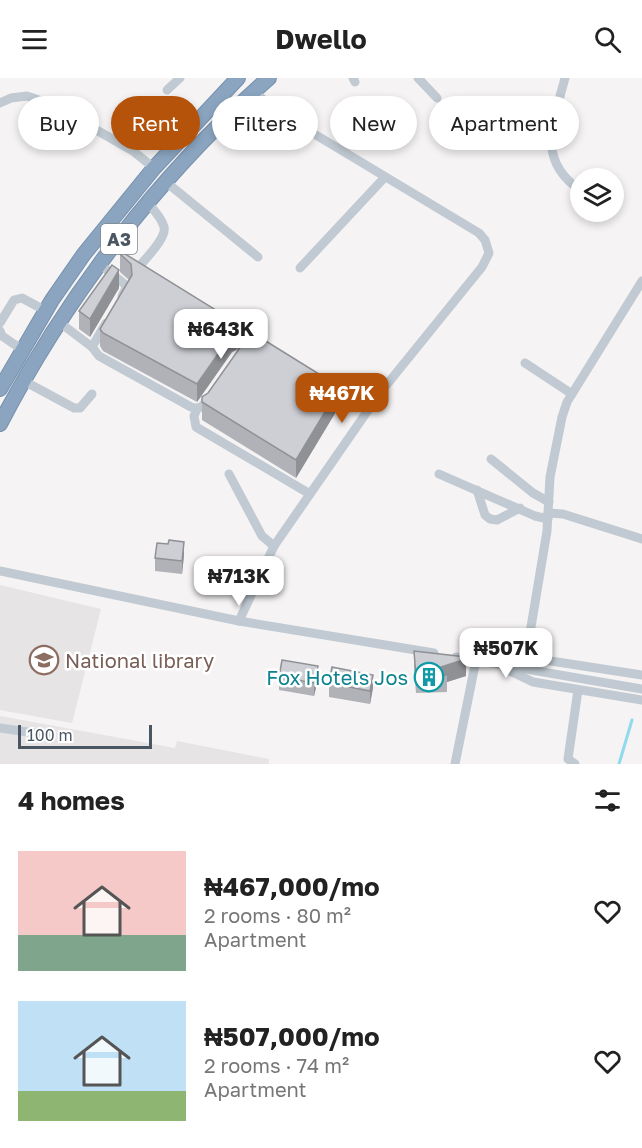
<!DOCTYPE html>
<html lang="en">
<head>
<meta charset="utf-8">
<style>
  body { margin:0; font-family:"Golos Text",sans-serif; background:#f2f2f2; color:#222; height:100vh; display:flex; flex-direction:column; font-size:22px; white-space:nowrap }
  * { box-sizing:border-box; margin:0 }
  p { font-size:20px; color:#767676 }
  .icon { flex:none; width:33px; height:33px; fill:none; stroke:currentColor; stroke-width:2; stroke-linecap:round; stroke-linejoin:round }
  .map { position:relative; height:686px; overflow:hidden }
  .drawer { display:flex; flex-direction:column; background:#fff; flex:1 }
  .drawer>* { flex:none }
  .top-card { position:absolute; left:18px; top:18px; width:606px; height:54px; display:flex; gap:12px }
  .tools { position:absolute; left:570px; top:90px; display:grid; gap:12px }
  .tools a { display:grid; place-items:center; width:54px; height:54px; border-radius:50%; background:#fff; box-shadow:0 3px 9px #0003; font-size:30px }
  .scale { position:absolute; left:18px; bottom:15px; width:134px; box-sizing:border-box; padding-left:6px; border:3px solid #4a5661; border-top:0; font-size:16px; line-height:21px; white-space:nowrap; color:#4a5661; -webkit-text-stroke:4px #fff; paint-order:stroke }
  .price { position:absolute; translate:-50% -51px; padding:0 14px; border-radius:12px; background:#fff; color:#222; font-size:20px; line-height:39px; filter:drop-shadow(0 2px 3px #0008) }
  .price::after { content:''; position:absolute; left:50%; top:36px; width:18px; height:14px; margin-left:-9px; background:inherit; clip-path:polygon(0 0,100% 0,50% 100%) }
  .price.selected { background:#b45309; color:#fff }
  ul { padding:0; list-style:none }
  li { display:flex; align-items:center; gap:18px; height:150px; padding:0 18px }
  li span { display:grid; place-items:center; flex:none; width:168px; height:120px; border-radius:0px; color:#555 }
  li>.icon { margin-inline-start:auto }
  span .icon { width:72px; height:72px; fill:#fffc; stroke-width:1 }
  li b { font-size:26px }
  h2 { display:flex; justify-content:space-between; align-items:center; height:72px; padding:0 18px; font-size:26px }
  .chip { padding:0 21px; border-radius:27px; background:#fff; box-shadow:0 3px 9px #0003; font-size:21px; line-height:54px }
  .chip.selected { background:#b45309; color:#fff }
  header { display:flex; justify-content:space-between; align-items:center; height:78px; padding:0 18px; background:#fff; font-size:27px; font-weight:700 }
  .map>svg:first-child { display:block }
  .education { fill:#e6e4e5 }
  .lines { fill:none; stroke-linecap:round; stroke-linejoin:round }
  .stream { stroke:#90daee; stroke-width:3 }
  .highway-casing { stroke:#7690ad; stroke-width:16 }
  .minor { stroke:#c1cad2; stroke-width:9 }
  .highway { stroke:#8ba5c1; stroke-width:14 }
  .wall { fill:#b0b2b7 }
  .shaded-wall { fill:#909195 }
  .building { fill:#cdcfd5; stroke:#909195; stroke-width:1.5 }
  .labels { text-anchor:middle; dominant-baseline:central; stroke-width:5; stroke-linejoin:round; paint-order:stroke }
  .shield { fill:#fff; stroke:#808990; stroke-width:1.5 }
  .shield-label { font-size:18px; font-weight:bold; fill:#4a5661 }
  .education-label { font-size:20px; fill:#785e54; stroke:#fff; text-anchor:start }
  .culture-label { font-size:20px; fill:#0d838f; stroke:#fff; text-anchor:end }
</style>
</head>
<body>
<header><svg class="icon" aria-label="menu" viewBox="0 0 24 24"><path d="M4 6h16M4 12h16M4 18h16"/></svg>Dwello<svg class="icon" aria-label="search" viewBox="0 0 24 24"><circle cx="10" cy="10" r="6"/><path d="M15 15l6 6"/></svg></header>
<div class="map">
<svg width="642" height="686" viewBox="0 0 642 686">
  <rect width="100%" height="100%" fill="#f5f3f3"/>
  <g class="education">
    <path d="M0,507L101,531L72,645L0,632Z"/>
    <path d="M0,638L175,670L177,663L269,681V686H0Z"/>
  </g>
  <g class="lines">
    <path class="stream" d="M619,686L632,642"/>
    <g class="highway-casing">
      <g id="highway">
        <path d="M0,311L52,222L84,176L154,90L238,0"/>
        <path d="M0,346C67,217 160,96 269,0"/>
      </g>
    </g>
    <g class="minor">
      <path d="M353,0L355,4"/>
      <path d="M418,0L437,20"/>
      <path d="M565,0C554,43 535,81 580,112"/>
      <path d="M167,12L180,0"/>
      <path d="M0,25L11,20L27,18L53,27L133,73L154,90"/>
      <path d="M166,104L258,179"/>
      <path d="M101,187L127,208L122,218"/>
      <path d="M138,190C145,181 167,160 164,149C162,140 153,131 147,124"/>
      <path d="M300,190L385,99"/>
      <path d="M59,244L92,269L99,278L191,329C201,332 203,328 208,320"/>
      <path d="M0,245L14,222L22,220L46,233"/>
      <path d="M0,253L2,258L24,273"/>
      <path d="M92,269L106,245"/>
      <path d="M525,285L572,316"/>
      <path d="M24,303L74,330H80L92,316"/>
      <path d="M197,331L194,338L196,349L310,416"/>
      <path d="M491,381L533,415L549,424"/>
      <path d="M229,396L262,458L274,468"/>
      <path d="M439,396L535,438L548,441"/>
      <path d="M477,412L485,437L490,441L497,442L520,430"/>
      <path d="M548,435L563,436L642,461"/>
      <path d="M0,493L239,543L434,575"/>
      <path d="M239,543L274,468L380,315L482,189L489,175L485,162L479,155L281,36L254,14"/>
      <path d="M521,575L551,583L642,597"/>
      <path d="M456,579L642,611"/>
      <path d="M499,584L521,575L529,561L547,453L550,399L562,339L567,324L642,203"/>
      <path d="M504,590L533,604L642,622"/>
      <path d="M0,650L48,657"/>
      <path d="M455,686L476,582"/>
      <path d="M575,686L568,681L578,612"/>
    </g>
    <use href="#highway" class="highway"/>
  </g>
  <g class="wall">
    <path d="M120,176L340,309V327L296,400L202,342V324L238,272H236L232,274L197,324L103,273L100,268V251L129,202L120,194Z"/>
    <path d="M119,210L90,259L79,251V233Z"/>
    <path d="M184,477L182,496L155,493V480Z"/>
    <path d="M414,573L466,596V598L447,604V614L416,615L414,589Z"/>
    <path d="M279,599L318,601L314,618L279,612Z"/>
    <path d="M329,605L373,610L370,626L329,619Z"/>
  </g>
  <g class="shaded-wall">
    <path d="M119,192V210L90,259V241Z"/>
    <path d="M236,254V272L232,274L197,324V306L232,256Z"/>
    <path d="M340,309V327L296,400V382Z"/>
    <path d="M184,464V477L182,496V483Z"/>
    <path d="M466,579V598L447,604V597L435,591Z"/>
    <path d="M318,588V601L314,618V605Z"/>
    <path d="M373,597V610L370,626V613Z"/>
  </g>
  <g class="building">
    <path d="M122,174L340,309L296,382L202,324V319L208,315L244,264V258L241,255L236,254L232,256L197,306L103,255L100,251L132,197L131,186L120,176Z"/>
    <path d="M112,187L119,192L90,241L79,233Z"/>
    <path d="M169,462L184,464L182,483L155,480L157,465L168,466Z"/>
    <path d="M414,573L466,579V581L435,591L447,597L416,599Z"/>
    <path d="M282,582L318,588L314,605L279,599Z"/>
    <path d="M332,589L373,597L370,613L329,605Z"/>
  </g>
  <defs>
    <g id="school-ring" transform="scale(1.5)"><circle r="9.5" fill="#fff" stroke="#8d6e63" stroke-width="1.5"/><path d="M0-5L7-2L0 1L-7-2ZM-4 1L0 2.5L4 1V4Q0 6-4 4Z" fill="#8d6e63"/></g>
    <g id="building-ring" transform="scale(1.5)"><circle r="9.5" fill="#fff" stroke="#0f9aa8" stroke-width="1.5"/><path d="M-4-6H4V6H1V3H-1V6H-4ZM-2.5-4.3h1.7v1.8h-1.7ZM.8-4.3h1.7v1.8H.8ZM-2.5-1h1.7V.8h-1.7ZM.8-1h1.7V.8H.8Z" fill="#0f9aa8"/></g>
  </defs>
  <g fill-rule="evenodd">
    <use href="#school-ring" x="44" y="582"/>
    <use href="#building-ring" x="429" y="599"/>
  </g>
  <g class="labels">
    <rect class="shield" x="101" y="146" width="36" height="30" rx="4.5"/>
    <g class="shield-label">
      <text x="119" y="161">A3</text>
    </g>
    <g class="education-label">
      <text x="65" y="582">National library</text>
    </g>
    <g class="culture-label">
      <text x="408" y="599">Fox Hotels Jos</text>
    </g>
  </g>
</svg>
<div class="tools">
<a><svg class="icon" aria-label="layers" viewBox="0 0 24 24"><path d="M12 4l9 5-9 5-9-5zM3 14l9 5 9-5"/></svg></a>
</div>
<div class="scale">100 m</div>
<b class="price" style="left:221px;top:282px">₦643K</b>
<b class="price selected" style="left:342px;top:346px">₦467K</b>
<b class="price" style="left:239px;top:529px">₦713K</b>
<b class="price" style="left:506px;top:601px">₦507K</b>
<div class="top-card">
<a class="chip">Buy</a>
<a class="chip selected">Rent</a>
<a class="chip">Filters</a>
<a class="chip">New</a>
<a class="chip">Apartment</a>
</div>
</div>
<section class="drawer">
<h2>4 homes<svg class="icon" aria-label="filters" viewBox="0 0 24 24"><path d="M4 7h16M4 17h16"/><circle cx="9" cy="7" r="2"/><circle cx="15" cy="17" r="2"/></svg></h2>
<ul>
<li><span style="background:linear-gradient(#f6c9c9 70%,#7fa58c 0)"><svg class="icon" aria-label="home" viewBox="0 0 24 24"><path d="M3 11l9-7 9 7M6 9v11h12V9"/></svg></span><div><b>₦467,000/mo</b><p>2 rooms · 80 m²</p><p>Apartment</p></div><svg class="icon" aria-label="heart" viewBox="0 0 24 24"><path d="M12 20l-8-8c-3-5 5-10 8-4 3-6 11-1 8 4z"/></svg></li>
<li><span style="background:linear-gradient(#bfe0f5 75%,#8fb573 0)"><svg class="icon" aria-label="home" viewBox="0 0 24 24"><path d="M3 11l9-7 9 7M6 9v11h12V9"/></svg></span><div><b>₦507,000/mo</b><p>2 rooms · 74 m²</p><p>Apartment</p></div><svg class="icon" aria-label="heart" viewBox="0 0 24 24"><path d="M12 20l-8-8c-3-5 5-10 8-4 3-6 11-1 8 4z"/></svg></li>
</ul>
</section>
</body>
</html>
